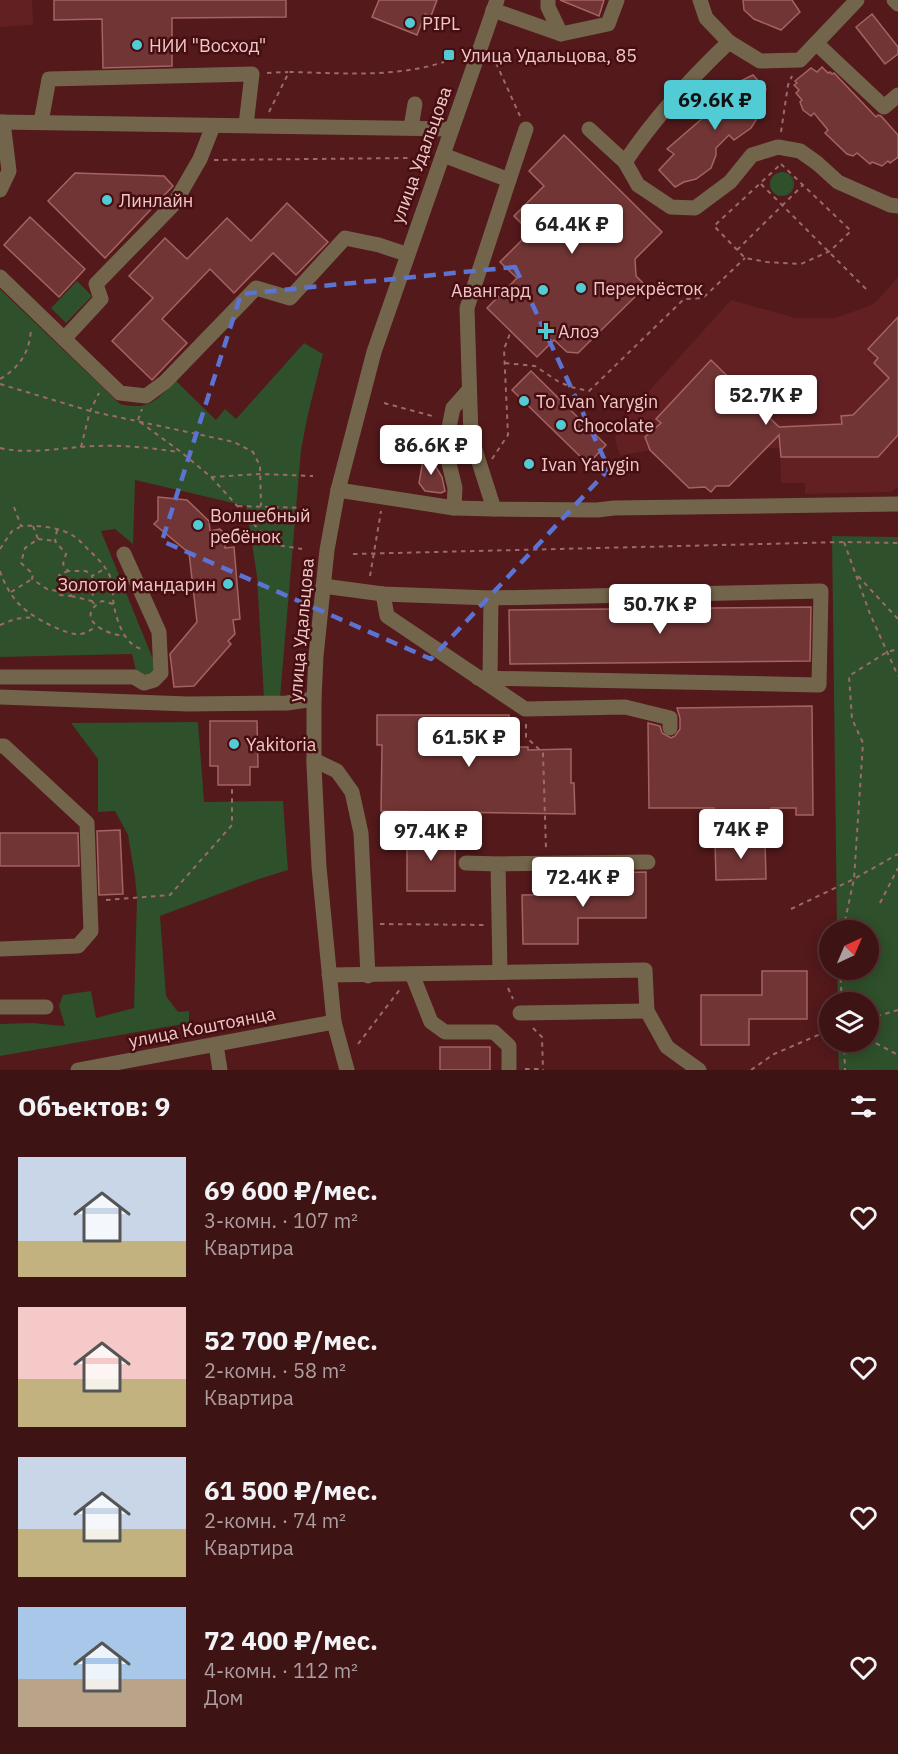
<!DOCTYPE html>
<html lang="ru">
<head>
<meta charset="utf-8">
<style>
  body { margin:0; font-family:"IBM Plex Sans",sans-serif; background:#451c1d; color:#f1f3f6; height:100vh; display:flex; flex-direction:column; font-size:22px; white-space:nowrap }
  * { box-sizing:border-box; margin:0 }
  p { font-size:20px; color:#ad9ea0 }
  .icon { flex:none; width:33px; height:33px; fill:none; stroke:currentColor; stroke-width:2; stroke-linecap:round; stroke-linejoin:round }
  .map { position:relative; height:1070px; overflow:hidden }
  .panel { display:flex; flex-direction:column; background:#3e1314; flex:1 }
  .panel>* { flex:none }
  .needle { width:39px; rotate:44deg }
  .fabs { position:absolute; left:819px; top:920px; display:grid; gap:12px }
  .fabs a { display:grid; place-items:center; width:60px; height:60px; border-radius:50%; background:#3e1314; box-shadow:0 3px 15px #0003,0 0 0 2px #573234; font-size:30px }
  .price { position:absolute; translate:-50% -51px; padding:0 14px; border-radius:6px; background:#fff; color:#222; font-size:20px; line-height:39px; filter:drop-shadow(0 2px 3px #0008) }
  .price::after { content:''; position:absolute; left:50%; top:36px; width:18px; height:14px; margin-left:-9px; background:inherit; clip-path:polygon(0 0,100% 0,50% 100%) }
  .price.active { background:#51ccd4; color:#111 }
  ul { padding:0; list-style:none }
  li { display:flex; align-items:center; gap:18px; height:150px; padding:0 18px }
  li span { display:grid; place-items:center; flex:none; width:168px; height:120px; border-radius:0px; color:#555 }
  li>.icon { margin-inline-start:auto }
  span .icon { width:72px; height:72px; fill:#fffc; stroke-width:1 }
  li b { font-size:26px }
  h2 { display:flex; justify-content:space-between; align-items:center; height:72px; padding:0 18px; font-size:26px }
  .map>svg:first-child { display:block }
  .built { fill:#622023 }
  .green { fill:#2e502a }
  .building { fill:#723535; stroke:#a56362; stroke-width:1.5 }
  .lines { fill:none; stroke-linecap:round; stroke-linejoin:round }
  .path { stroke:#9b6b6b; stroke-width:2; stroke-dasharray:4.5 4.5; stroke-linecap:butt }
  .minor { stroke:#73654b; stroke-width:15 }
  .marked { fill:none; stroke:#5b73d3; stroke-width:4.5; stroke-dasharray:12 8; stroke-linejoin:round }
  .poi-dot { fill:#51ccd4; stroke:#470e12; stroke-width:2 }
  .labels { text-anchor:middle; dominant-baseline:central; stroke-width:5; stroke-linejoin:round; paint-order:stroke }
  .poi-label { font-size:18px; fill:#edc8c6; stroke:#470e12; text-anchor:start }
  .street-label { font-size:18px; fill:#edc8c6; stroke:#470e12 }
</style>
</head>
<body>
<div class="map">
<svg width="898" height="1070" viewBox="0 0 898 1070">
  <rect width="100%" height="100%" fill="#53191b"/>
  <g class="built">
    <path d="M0,0H32L33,25L0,27Z"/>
    <path d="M898,277V487L891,492L805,494V483H781L780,448H767L729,486H716L711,492L705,487L689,488L650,450L620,456L615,439L620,423L731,300L796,318H835L869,306L877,301Z"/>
  </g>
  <g class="green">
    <circle cx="782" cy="184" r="12"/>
    <path d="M77,281L92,296L66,323L51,308Z"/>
    <path d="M0,289L120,404C150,411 156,400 176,381L216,420L225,409L236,419L304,343L323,354L308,414L301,450L280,698H264L257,576L246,506L135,480L133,544L115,529L101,531L157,669L148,676L136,671L132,654L0,657Z"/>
    <path d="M832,536L898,537V1070H839L838,1041H868V1002H838L837,969H868V930H837Z"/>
    <path d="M198,722L204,802L283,801L288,870L256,880L160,916L166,996L178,1012L189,1011V1023L0,1056V1024L32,1023L65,1026L59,1006L63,995L91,991L96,1018L134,1008L137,898L135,877L128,835L115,811L98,812V759L71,723Z"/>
  </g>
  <g class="building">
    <path d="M54,0H286V17L172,18V66L103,68L102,19L54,20Z"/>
    <path d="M379,0H437L431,16L425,14L417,35L372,17Z"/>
    <path d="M560,0H604L599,16Z"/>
    <path d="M743,0H792L800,12L781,30L754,19L744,10Z"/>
    <path d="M872,14L898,47V54L885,64L856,27Z"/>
    <path d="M822,67L828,73L830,72L832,74L834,73L876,117L878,115L881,116L898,135V157L890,163L888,161L882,166L872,162L870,164L857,153L853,156L847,154L825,133L828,130L814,113L811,116L803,110L800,102L802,100L796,93L799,90L794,85L797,83L795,81L811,68L817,72Z"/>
    <path d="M753,75L766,89L758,117L751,128L734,140L729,135L716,148V155L711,168L696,179L684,182L675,187L659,170L674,154L667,149L719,104L714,99L722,90Z"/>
    <path d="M564,135L662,232L635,259L636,276L646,286L578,353L567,352L554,340L537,357L487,308L517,278L500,262L530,232L514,216L544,186L529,171Z"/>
    <path d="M75,173L164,176L173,186L105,258L48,201Z"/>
    <path d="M287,203L328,242L296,275L273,253L234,293L210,269L162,319L187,343L152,380L112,341L153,298L129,276L165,238L187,259L227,218L251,241Z"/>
    <path d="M30,217L85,269L59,297L4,245Z"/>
    <path d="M898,317V435L878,457H781L779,435L729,486H716L711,492L705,487L689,488L650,450L645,437L661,423L656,419L711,360L779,427L842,424L841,416L853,415L889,378L874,363L878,358L868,349Z"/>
    <path d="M531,371L606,445L588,464L512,390Z"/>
    <path d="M425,449L442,477L445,491L441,493L425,491L419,483Z"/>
    <path d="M158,497L187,500L209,521L210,531L220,529L226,535L225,548L234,547L240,619L233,620L235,634L228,641L231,644L194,686L174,687L170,654L197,622L189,553L154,524L158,520Z"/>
    <path d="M811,607L810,661L510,664L509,610Z"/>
    <path d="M812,706L813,815H796V808H771L772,817H743V815L714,816V808H649L648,723L660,726L662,733L671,738L675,736L680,729V718L677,708Z"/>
    <path d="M377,715H509L510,747H528V750L571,749V783H574L575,814L381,811L382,745H377Z"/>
    <path d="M210,721H257L258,767H250V785H218V766H210Z"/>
    <path d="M120,830L123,894L99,895L97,831Z"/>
    <path d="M0,833H78L79,866H0Z"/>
    <rect x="407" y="833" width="48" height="58"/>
    <path d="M765,840L766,879L716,880L715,842Z"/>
    <path d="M646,872V918H578V944H523L522,895L591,894V873Z"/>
    <path d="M762,971H807V1019H749V1045H701V995H762Z"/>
    <rect x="440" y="1047" width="50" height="23"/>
  </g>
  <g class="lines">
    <g class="path">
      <path d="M496,63L520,116"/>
      <path d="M267,73L288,72"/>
      <path d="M269,112L289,72C341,73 394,78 444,62"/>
      <path d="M781,132L788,85L792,76"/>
      <path d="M214,160L410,158"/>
      <path d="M781,164L851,231L830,251L801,264L767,262L745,258L714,226Z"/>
      <path d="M761,184L867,290"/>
      <path d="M737,250L803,185"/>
      <path d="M505,363L535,366L559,382L571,387L589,391L684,299L703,298L745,258"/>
      <path d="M0,379C20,367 30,352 31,328"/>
      <path d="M0,384L90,411L234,442L253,452L260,466L261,506"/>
      <path d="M384,403L436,417"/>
      <path d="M138,420L142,409"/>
      <path d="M140,422L181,452L211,477L272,544L302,549"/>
      <path d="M81,447L90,411L99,393"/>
      <path d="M0,448C26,454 54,449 80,447C113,444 146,447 178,452"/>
      <path d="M492,459L508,435L504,349L511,331"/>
      <path d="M211,477L260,474L313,476"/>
      <path d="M238,506L308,508"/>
      <path d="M14,507L21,526C37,525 61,527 75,537C81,541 86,548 92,553C98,559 105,566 109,574C114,585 112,595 114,606C117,622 126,648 144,649"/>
      <path d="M33,526L38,539L25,548L21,563L33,574L32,579L47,589L57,591L60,595L71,596L69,580L59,575L68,571"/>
      <path d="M57,530L55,541L66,554L63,564L68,571H86L92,576"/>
      <path d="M38,539L55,541"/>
      <path d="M844,542L870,614L898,676"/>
      <path d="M0,549L12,531L20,527"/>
      <path d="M353,554L844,542L898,543"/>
      <path d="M0,571C4,583 10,594 18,603C28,615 60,632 75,634C84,635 90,631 96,626"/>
      <path d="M370,576L381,511"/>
      <path d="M858,576L898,619"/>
      <path d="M11,592L32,579"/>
      <path d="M71,596L92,601"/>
      <path d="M94,604L92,601L94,585L92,576L106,568"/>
      <path d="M113,604L102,601C73,618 106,635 125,636"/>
      <path d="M0,625L15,619L34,617"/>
      <path d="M526,724V737L543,753L546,849"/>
      <path d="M106,900L170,895L232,825V785"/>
      <path d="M880,903L898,868"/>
      <path d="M791,909L854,879L898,854"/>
      <path d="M380,924L485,925"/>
      <path d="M843,930L854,879L863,743L852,719L849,676L887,652L898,649"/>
      <path d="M840,969L842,1002"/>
      <path d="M508,988L513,999"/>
      <path d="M868,1019L898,1010"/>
      <path d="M533,1028L542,1037L543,1070"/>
      <path d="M868,1039L898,1055"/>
      <path d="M844,1041L845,1070"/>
      <path d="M358,1044L401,988"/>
      <path d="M525,1069H543"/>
      <path d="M751,1070L774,1054L830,1030"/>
    </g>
    <g class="minor">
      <path d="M548,0V7L561,34"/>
      <path d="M700,0L706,18L729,42C690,79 655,117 625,162L638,185L671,207L695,208L730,182L752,155L778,147L800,151L817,163L838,182L890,205L898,206"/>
      <path d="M894,0L898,4"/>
      <path d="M493,10L561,34L608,24L617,0"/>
      <path d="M729,42L760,61L800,60L857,0"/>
      <path d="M816,43L884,107L898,95"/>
      <path d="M0,122L452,129"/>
      <path d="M41,122L49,79L252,74L246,125"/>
      <path d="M411,127L415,104"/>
      <path d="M589,129L625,162"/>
      <path d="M443,155L509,180L467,308L471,437L494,509L597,510L614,508L898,504"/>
      <path d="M509,180L526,129"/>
      <path d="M0,190L9,171L3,122"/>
      <path d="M0,277L120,393L146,396L165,382L256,288L290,298L345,238L379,245L406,254"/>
      <path d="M64,339L101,299L96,284L174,204L200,159L213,126"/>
      <path d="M338,490L454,508L455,488L445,447L453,408L469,390"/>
      <path d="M454,508L494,509"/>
      <path d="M323,586L383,594L491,598L821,591L819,685L478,678"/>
      <path d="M383,594L387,616L525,709L625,707L670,718V728"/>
      <path d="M0,677H134L144,683L154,680L161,673L159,632L124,554"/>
      <path d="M490,678L491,598"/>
      <path d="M0,697L188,704L287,703L314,699"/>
      <path d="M0,746H4L87,823L91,931L78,946L0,949"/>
      <path d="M314,760L337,771L352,792L361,833L368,976"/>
      <path d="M466,863L498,864"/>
      <path d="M500,972L498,864L648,862"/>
      <path d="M412,974L431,1022L445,1032H494L509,1046V1070"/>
      <path d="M329,975L645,970L647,1011L667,1047L699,1070"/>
      <path d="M0,1007H46"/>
      <path d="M520,1013L647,1011"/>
      <path d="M216,1045L220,1070"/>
      <path d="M78,1070L334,1022"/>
      <path d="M347,1070L334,1022L319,867L314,766V699L316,656L327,550L338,490L374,352L497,0"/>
    </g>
  </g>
  <path class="marked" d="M515,267L609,469L431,659L162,541L241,294Z"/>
  <g class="poi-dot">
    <circle cx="410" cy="23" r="6"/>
    <circle cx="137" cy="45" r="6"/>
    <rect x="443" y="49" width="12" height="12" rx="3"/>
    <circle cx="107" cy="200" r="6"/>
    <circle cx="581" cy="288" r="6"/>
    <circle cx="543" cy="290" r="6"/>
    <path d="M543 322h6v6h6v6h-6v6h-6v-6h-6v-6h6z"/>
    <circle cx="524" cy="401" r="6"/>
    <circle cx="561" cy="425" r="6"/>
    <circle cx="529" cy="464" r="6"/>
    <circle cx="198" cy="525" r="6"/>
    <circle cx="228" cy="584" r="6"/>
    <circle cx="234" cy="744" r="6"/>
  </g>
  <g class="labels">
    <g class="poi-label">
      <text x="422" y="23">PIPL</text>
      <text x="149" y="45">НИИ "Восход"</text>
      <text x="461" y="55">Улица Удальцова, 85</text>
      <text x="119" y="200">Линлайн</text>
      <text x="593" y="288">Перекрёсток</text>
      <text x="531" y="290" text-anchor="end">Авангард</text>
      <text x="558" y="331">Алоэ</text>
      <text x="536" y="401">To Ivan Yarygin</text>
      <text x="573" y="425">Chocolate</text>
      <text x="541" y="464">Ivan Yarygin</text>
      <text x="210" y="515">Волшебный<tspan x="210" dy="21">ребёнок</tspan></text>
      <text x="216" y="584" text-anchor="end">Золотой мандарин</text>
      <text x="246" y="744">Yakitoria</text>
    </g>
    <g class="street-label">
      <text transform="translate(421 155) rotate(-70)">улица Удальцова</text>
      <text transform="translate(301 630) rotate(-85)">улица Удальцова</text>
      <text transform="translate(202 1027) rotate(-11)">улица Коштоянца</text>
    </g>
  </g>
</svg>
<div class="fabs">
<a><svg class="needle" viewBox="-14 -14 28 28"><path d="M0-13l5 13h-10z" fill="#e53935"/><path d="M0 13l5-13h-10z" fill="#ad9ea0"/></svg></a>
<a><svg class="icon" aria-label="layers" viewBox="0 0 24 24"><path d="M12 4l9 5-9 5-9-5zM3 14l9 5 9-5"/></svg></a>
</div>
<b class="price active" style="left:715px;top:131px">69.6K ₽</b>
<b class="price" style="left:572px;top:255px">64.4K ₽</b>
<b class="price" style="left:766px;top:426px">52.7K ₽</b>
<b class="price" style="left:431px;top:476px">86.6K ₽</b>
<b class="price" style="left:660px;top:635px">50.7K ₽</b>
<b class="price" style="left:469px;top:768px">61.5K ₽</b>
<b class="price" style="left:741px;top:860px">74K ₽</b>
<b class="price" style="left:431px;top:862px">97.4K ₽</b>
<b class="price" style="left:583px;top:908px">72.4K ₽</b>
</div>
<section class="panel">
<h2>Объектов: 9<svg class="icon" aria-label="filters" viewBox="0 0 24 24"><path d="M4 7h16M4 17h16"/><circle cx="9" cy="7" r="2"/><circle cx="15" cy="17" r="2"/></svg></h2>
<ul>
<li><span style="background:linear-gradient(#c9d6e8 70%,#c2b280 0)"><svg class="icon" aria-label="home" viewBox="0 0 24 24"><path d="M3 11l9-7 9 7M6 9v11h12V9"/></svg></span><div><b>69 600 ₽/мес.</b><p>3-комн. · 107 m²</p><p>Квартира</p></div><svg class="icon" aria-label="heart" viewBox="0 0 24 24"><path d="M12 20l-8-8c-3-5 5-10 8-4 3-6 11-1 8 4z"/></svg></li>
<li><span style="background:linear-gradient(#f6c9c9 60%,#c2b280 0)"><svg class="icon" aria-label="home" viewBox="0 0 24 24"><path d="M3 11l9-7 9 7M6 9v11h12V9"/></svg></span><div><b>52 700 ₽/мес.</b><p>2-комн. · 58 m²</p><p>Квартира</p></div><svg class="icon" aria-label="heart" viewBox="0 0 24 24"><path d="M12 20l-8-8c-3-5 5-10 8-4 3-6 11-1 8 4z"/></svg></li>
<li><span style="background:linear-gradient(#c9d6e8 60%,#c2b280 0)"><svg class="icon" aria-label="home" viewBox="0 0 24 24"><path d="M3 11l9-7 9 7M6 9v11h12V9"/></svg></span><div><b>61 500 ₽/мес.</b><p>2-комн. · 74 m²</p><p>Квартира</p></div><svg class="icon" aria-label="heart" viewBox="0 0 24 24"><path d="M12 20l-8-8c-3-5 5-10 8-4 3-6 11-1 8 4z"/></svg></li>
<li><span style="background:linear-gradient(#a9c7e8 60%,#b9a48a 0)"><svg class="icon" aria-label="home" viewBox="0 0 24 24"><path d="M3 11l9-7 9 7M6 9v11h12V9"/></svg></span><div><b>72 400 ₽/мес.</b><p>4-комн. · 112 m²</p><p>Дом</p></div><svg class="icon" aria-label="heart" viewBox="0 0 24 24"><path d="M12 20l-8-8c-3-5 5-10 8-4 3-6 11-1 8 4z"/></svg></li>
</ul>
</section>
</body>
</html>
